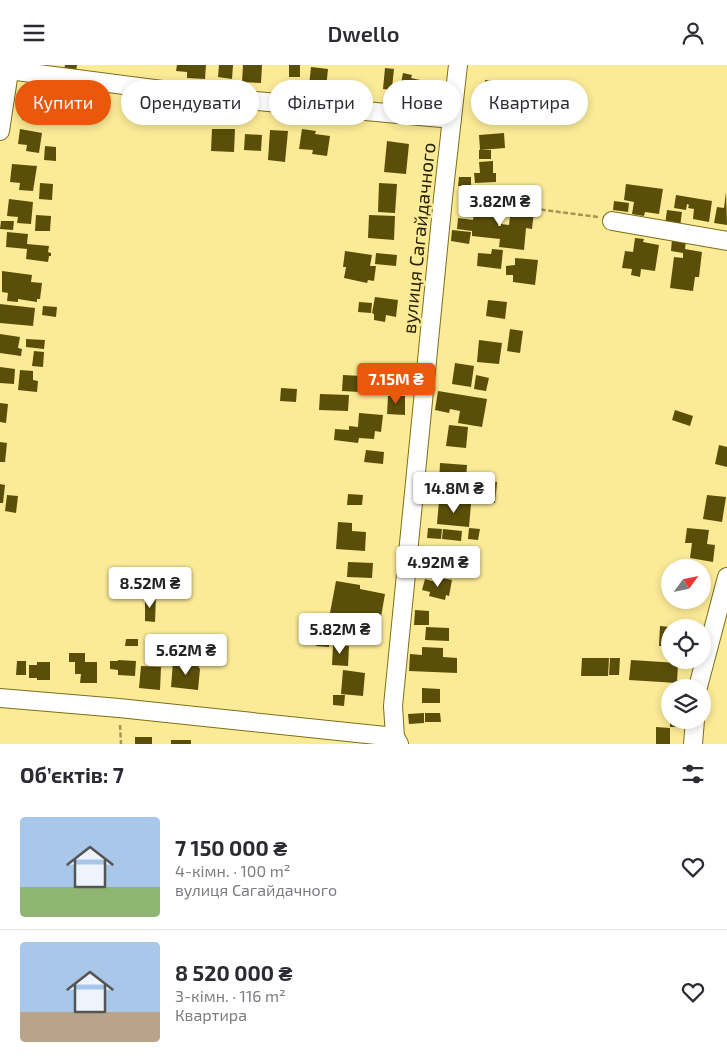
<!DOCTYPE html>
<html lang="uk">
<head>
<meta charset="utf-8">
<style>
  body { margin:0; font-family:"Exo 2",sans-serif; background:#f2f2f3; color:#2b2b33; height:100vh; display:flex; flex-direction:column; font-size:19px; white-space:nowrap }
  * { box-sizing:border-box; margin:0 }
  p { font-size:16px; color:#7c7c81 }
  .icon { flex:none; width:28px; height:28px; fill:none; stroke:currentColor; stroke-width:2; stroke-linecap:round; stroke-linejoin:round }
  .map { position:relative; height:679px; overflow:hidden }
  .details { display:flex; flex-direction:column; background:#fff; flex:1 }
  .details>* { flex:none }
  .hud { position:absolute; left:15px; top:15px; width:698px; height:45px; display:flex; gap:10px }
  .needle { width:32px; rotate:57deg }
  .tools { position:absolute; left:661px; top:494px; display:grid; gap:10px }
  .tools a { display:grid; place-items:center; width:50px; height:50px; border-radius:50%; background:#fff; box-shadow:0 2px 8px #0003; font-size:25px }
  .price { position:absolute; translate:-50% -42px; padding:0 11px; border-radius:5px; background:#fff; color:#222; font-size:16px; line-height:32px; filter:drop-shadow(0 1px 2px #0008) }
  .price::after { content:''; position:absolute; left:50%; top:30px; width:15px; height:11px; margin-left:-8px; background:inherit; clip-path:polygon(0 0,100% 0,50% 100%) }
  .price.current { background:#ea580c; color:#fff }
  ul { padding:0; list-style:none }
  li { display:flex; align-items:center; gap:15px; height:125px; padding:0 20px }
  li+li { border-top:1px solid #e1e1e2 }
  li span { display:grid; place-items:center; flex:none; width:140px; height:100px; border-radius:5px; color:#555 }
  li>.icon { margin-inline-start:auto }
  span .icon { width:60px; height:60px; fill:#fffc; stroke-width:1 }
  li b { font-size:21px }
  h2 { display:flex; justify-content:space-between; align-items:center; height:60px; padding:0 20px; font-size:21px }
  .chip { padding:0 18px; border-radius:22px; background:#fff; box-shadow:0 2px 8px #0003; font-size:18px; line-height:45px }
  .chip.current { background:#ea580c; color:#fff }
  header { display:flex; justify-content:space-between; align-items:center; height:65px; padding:0 20px; background:#fff; font-size:22px; font-weight:600 }
  .map>svg:first-child { display:block }
  .building { fill:#5a4e09 }
  .lines { fill:none; stroke-linecap:round; stroke-linejoin:round }
  .minor-casing { stroke:#7e6e13; stroke-width:20 }
  .path { stroke:#a29557; stroke-width:2.5; stroke-dasharray:5 2.5; stroke-linecap:butt }
  .minor { stroke:#fff; stroke-width:18 }
  .labels { text-anchor:middle; dominant-baseline:central; stroke-width:5; stroke-linejoin:round; paint-order:stroke }
  .street-label { font-size:19px; fill:#292200; stroke:#fbeb97 }
</style>
</head>
<body>
<header><svg class="icon" aria-label="menu" viewBox="0 0 24 24"><path d="M4 6h16M4 12h16M4 18h16"/></svg>Dwello<svg class="icon" aria-label="person" viewBox="0 0 24 24"><circle cx="12" cy="8" r="4"/><path d="M4 21q1-7 8-7t8 7"/></svg></header>
<div class="map">
<svg width="727" height="679" viewBox="0 0 727 679">
  <rect width="100%" height="100%" fill="#fbeb97"/>
  <g class="building">
    <path d="M65,0H77L76,7L64,5Z"/>
    <path d="M177,0H206L205,14L187,13V7L176,6Z"/>
    <path d="M219,0H233L232,14L218,12Z"/>
    <path d="M243,0H262L261,18L242,17Z"/>
    <rect x="289" y="0" width="11" height="12"/>
    <path d="M311,2L328,4L326,23L309,21Z"/>
    <path d="M385,3L394,4L392,23L402,24L401,32L391,31L392,25L383,24Z"/>
    <path d="M403,8L412,10L411,13L420,15L418,22L429,23L426,40L405,36L408,24L400,23Z"/>
    <path d="M485,15L507,17L505,32L484,30Z"/>
    <path d="M25,27L47,31L44,51H46L45,59L22,55L25,43H22Z"/>
    <path d="M52,32L64,33L62,47L50,46Z"/>
    <path d="M482,40L505,43V51L481,49Z"/>
    <rect x="508" y="46" width="11" height="11"/>
    <path d="M20,64L42,68L39,88L26,86L27,80L18,79Z"/>
    <path d="M212,64H235L234,87L211,86Z"/>
    <path d="M302,64L316,66L315,69L330,71L327,91L312,89L313,85L299,84Z"/>
    <path d="M270,65L288,66L285,97L268,95Z"/>
    <path d="M504,68L505,83L480,85L479,70Z"/>
    <path d="M245,69L262,70L261,86L244,85Z"/>
    <path d="M387,76L409,79L406,109L384,107Z"/>
    <path d="M45,81L56,82V96L44,95Z"/>
    <rect x="479" y="85" width="12" height="9"/>
    <path d="M493,96V108H496V117L475,118L474,108H480L479,97Z"/>
    <path d="M12,99L37,101L33,126L19,125L20,118L10,117Z"/>
    <path d="M459,112H471V121H458Z"/>
    <path d="M40,118L53,119L52,135L39,134Z"/>
    <path d="M379,118L397,119L395,148L378,147Z"/>
    <path d="M626,119L663,124L659,149L645,147L644,151L632,149L634,137L624,135Z"/>
    <path d="M726,127L727,160L714,158L717,142L724,143Z"/>
    <path d="M676,130L712,136L709,157L693,154L694,144L688,143L689,140L687,139L686,145L674,143Z"/>
    <path d="M9,134L33,137L31,159L17,158L18,152L7,151Z"/>
    <path d="M614,136L629,138L628,147L613,145Z"/>
    <path d="M511,143L534,146L532,164L526,163L524,185L499,182L500,174L472,171V166L457,164L458,153L473,155L475,144L500,147L498,161H501V159L509,160Z"/>
    <path d="M667,145L682,147L680,162L665,160Z"/>
    <path d="M36,150L51,151L50,166H35Z"/>
    <path d="M369,150L395,151L394,175L368,173Z"/>
    <path d="M1,156H14L13,165L0,164Z"/>
    <path d="M452,165L471,167L469,179L451,176Z"/>
    <path d="M7,167L28,169L27,179L49,181L48,187L51,188V191H49L48,197L26,194L27,184L6,182Z"/>
    <path d="M635,173L644,174L643,177L659,180L655,206L641,204L640,212L631,210L632,204L622,203L625,186L633,187Z"/>
    <path d="M672,174L686,176L685,184L702,187L699,212H695L693,226L670,223L674,192L683,193V188L671,186Z"/>
    <path d="M492,184L503,185L501,204L477,201L478,188L491,189Z"/>
    <path d="M345,186L372,190L370,201H376L374,216L368,215L367,218L344,213L346,202H343Z"/>
    <path d="M376,188L397,190L396,201L375,199Z"/>
    <path d="M515,193L538,195L535,220L513,217V210H506V201L515,200Z"/>
    <path d="M2,206L32,210L31,217L42,218L40,234H37V237L18,234V237L7,236L8,228L2,227Z"/>
    <path d="M375,232L398,235L396,252L386,250L385,257L374,255V249L372,248Z"/>
    <path d="M488,235L507,237L505,254L486,251Z"/>
    <path d="M359,237L372,238L371,248L358,247Z"/>
    <path d="M0,239L35,243L33,261L0,258Z"/>
    <path d="M43,241L57,242L56,252L42,250Z"/>
    <path d="M510,264L523,266L520,288L507,286Z"/>
    <path d="M0,269L20,272L18,283L22,284L21,291L0,288Z"/>
    <path d="M26,274L45,275L44,284L26,282Z"/>
    <path d="M479,275L502,278L499,299L477,297Z"/>
    <path d="M34,286L44,287L43,302L32,301Z"/>
    <path d="M455,298L474,301L471,322L452,319Z"/>
    <path d="M367,299L393,302L391,319L381,318L380,325L364,323Z"/>
    <path d="M0,302L15,304L14,319L0,318Z"/>
    <path d="M20,305L33,306V315L38,316L37,327L18,325Z"/>
    <path d="M343,310L362,311L360,327L342,326Z"/>
    <path d="M476,310L489,313L486,326L474,324Z"/>
    <path d="M281,323L297,324L296,337L280,336Z"/>
    <path d="M438,326L487,334L482,362L458,358L460,346L450,344L449,348L435,345Z"/>
    <path d="M320,329L349,330L348,346L319,345Z"/>
    <path d="M388,331H405V350L387,349Z"/>
    <path d="M0,338L8,339L6,358L0,357Z"/>
    <path d="M675,345L693,351L690,361L672,355Z"/>
    <path d="M359,348L383,350L381,367L375,366L374,374L359,373L358,378L334,375L335,364L349,365V361L358,362Z"/>
    <path d="M449,360L468,362L466,383L446,381Z"/>
    <path d="M0,377L7,378L5,397H0Z"/>
    <path d="M719,380L727,382V402L715,399Z"/>
    <path d="M366,385L384,387L383,399L364,397Z"/>
    <path d="M440,398L467,400L466,415L497,417L495,438L465,435L466,421L439,419Z"/>
    <path d="M0,419L5,420L3,438H0Z"/>
    <path d="M431,423L451,425L450,435L430,434Z"/>
    <path d="M348,429L363,430L362,440H347Z"/>
    <path d="M7,430L18,431L16,448L5,446Z"/>
    <path d="M707,430L726,432L722,457L703,454Z"/>
    <path d="M439,436L471,439L469,462L437,459Z"/>
    <path d="M338,457L352,458V466L366,467L365,486L336,484Z"/>
    <path d="M428,463L442,464L441,474L427,473Z"/>
    <path d="M469,463L480,464L478,475L468,474Z"/>
    <path d="M687,463L709,465L707,479L715,480L713,497L690,493L692,478H685Z"/>
    <path d="M443,464L462,466L461,476L442,474Z"/>
    <path d="M348,497L373,498L372,513L347,512Z"/>
    <path d="M437,512L452,515L449,531L446,530L445,535L429,531L430,527L422,525L425,514L436,517Z"/>
    <path d="M336,516L360,520V524L385,529L378,569L354,565V569L327,564Z"/>
    <path d="M145,531H156L155,557L145,556Z"/>
    <path d="M415,545L429,546V560H414Z"/>
    <path d="M660,561L670,562V582L659,581Z"/>
    <path d="M426,562L449,563V576L425,575Z"/>
    <path d="M317,570L330,572L329,582L316,581Z"/>
    <path d="M126,574H138V581H125Z"/>
    <path d="M188,576L201,578L199,597L187,596V589L172,588V580L188,581Z"/>
    <path d="M333,580L349,581L348,601L332,600Z"/>
    <path d="M150,582L164,583L163,595L149,594Z"/>
    <path d="M422,582L443,583V592L457,593V608L409,606L410,589L422,590Z"/>
    <path d="M69,588H85V597H97V618H80L81,609H75V597H69Z"/>
    <path d="M582,593H609L608,611H581Z"/>
    <path d="M610,593H620L619,610H609Z"/>
    <path d="M118,595L136,596L135,611L118,610V605L110,604V596H118Z"/>
    <path d="M631,595L678,598L677,618L629,615Z"/>
    <path d="M17,596H26V610H16Z"/>
    <path d="M37,597H50V615H37V613H29V600H37Z"/>
    <path d="M173,597L197,599L200,604L198,625L171,622Z"/>
    <path d="M141,601L161,602L160,625L139,623Z"/>
    <path d="M343,605L365,608L363,631L341,629Z"/>
    <path d="M422,623L440,624V638H422Z"/>
    <path d="M333,630H345L344,641L333,640Z"/>
    <path d="M424,648V658L409,659L408,649Z"/>
    <path d="M425,648H440L441,657H425Z"/>
    <rect x="670" y="655" width="17" height="7"/>
    <path d="M656,662L670,663V679H656Z"/>
    <rect x="135" y="672" width="17" height="7"/>
    <rect x="171" y="675" width="20" height="4"/>
  </g>
  <g class="lines">
    <g class="minor-casing">
      <g id="minor">
        <path d="M0,4L224,33L452,54"/>
        <path d="M0,66L10,0"/>
        <path d="M612,156L727,176"/>
        <path d="M698,622L727,512"/>
        <path d="M0,633L119,643L395,672"/>
        <path d="M399,679L395,672L393,641L443,133L458,0"/>
        <path d="M693,679L695,655"/>
      </g>
    </g>
    <g class="path">
      <path d="M459,134L598,152"/>
      <path d="M120,660L121,679"/>
    </g>
    <use href="#minor" class="minor"/>
  </g>
  <g class="labels">
    <g class="street-label">
      <text transform="translate(418 173) rotate(-84)">вулиця Сагайдачного</text>
    </g>
  </g>
</svg>
<div class="tools">
<a><svg class="needle" viewBox="-14 -14 28 28"><path d="M0-13l5 13h-10z" fill="#e53935"/><path d="M0 13l5-13h-10z" fill="#7c7c81"/></svg></a>
<a><svg class="icon" aria-label="locate" viewBox="0 0 24 24"><circle cx="12" cy="12" r="6"/><path d="M12 2v4M12 18v4M2 12h4M18 12h4"/></svg></a>
<a><svg class="icon" aria-label="layers" viewBox="0 0 24 24"><path d="M12 4l9 5-9 5-9-5zM3 14l9 5 9-5"/></svg></a>
</div>
<b class="price" style="left:500px;top:162px">3.82M ₴</b>
<b class="price current" style="left:396px;top:340px">7.15M ₴</b>
<b class="price" style="left:454px;top:449px">14.8M ₴</b>
<b class="price" style="left:438px;top:523px">4.92M ₴</b>
<b class="price" style="left:150px;top:544px">8.52M ₴</b>
<b class="price" style="left:340px;top:590px">5.82M ₴</b>
<b class="price" style="left:186px;top:611px">5.62M ₴</b>
<div class="hud">
<a class="chip current">Купити</a>
<a class="chip">Орендувати</a>
<a class="chip">Фільтри</a>
<a class="chip">Нове</a>
<a class="chip">Квартира</a>
</div>
</div>
<section class="details">
<h2>Об’єктів: 7<svg class="icon" aria-label="filters" viewBox="0 0 24 24"><path d="M4 7h16M4 17h16"/><circle cx="9" cy="7" r="2"/><circle cx="15" cy="17" r="2"/></svg></h2>
<ul>
<li><span style="background:linear-gradient(#a9c7e8 70%,#8fb573 0)"><svg class="icon" aria-label="home" viewBox="0 0 24 24"><path d="M3 11l9-7 9 7M6 9v11h12V9"/></svg></span><div><b>7 150 000 ₴</b><p>4-кімн. · 100 m²</p><p>вулиця Сагайдачного</p></div><svg class="icon" aria-label="heart" viewBox="0 0 24 24"><path d="M12 20l-8-8c-3-5 5-10 8-4 3-6 11-1 8 4z"/></svg></li>
<li><span style="background:linear-gradient(#a9c7e8 70%,#b9a48a 0)"><svg class="icon" aria-label="home" viewBox="0 0 24 24"><path d="M3 11l9-7 9 7M6 9v11h12V9"/></svg></span><div><b>8 520 000 ₴</b><p>3-кімн. · 116 m²</p><p>Квартира</p></div><svg class="icon" aria-label="heart" viewBox="0 0 24 24"><path d="M12 20l-8-8c-3-5 5-10 8-4 3-6 11-1 8 4z"/></svg></li>
</ul>
</section>
</body>
</html>
